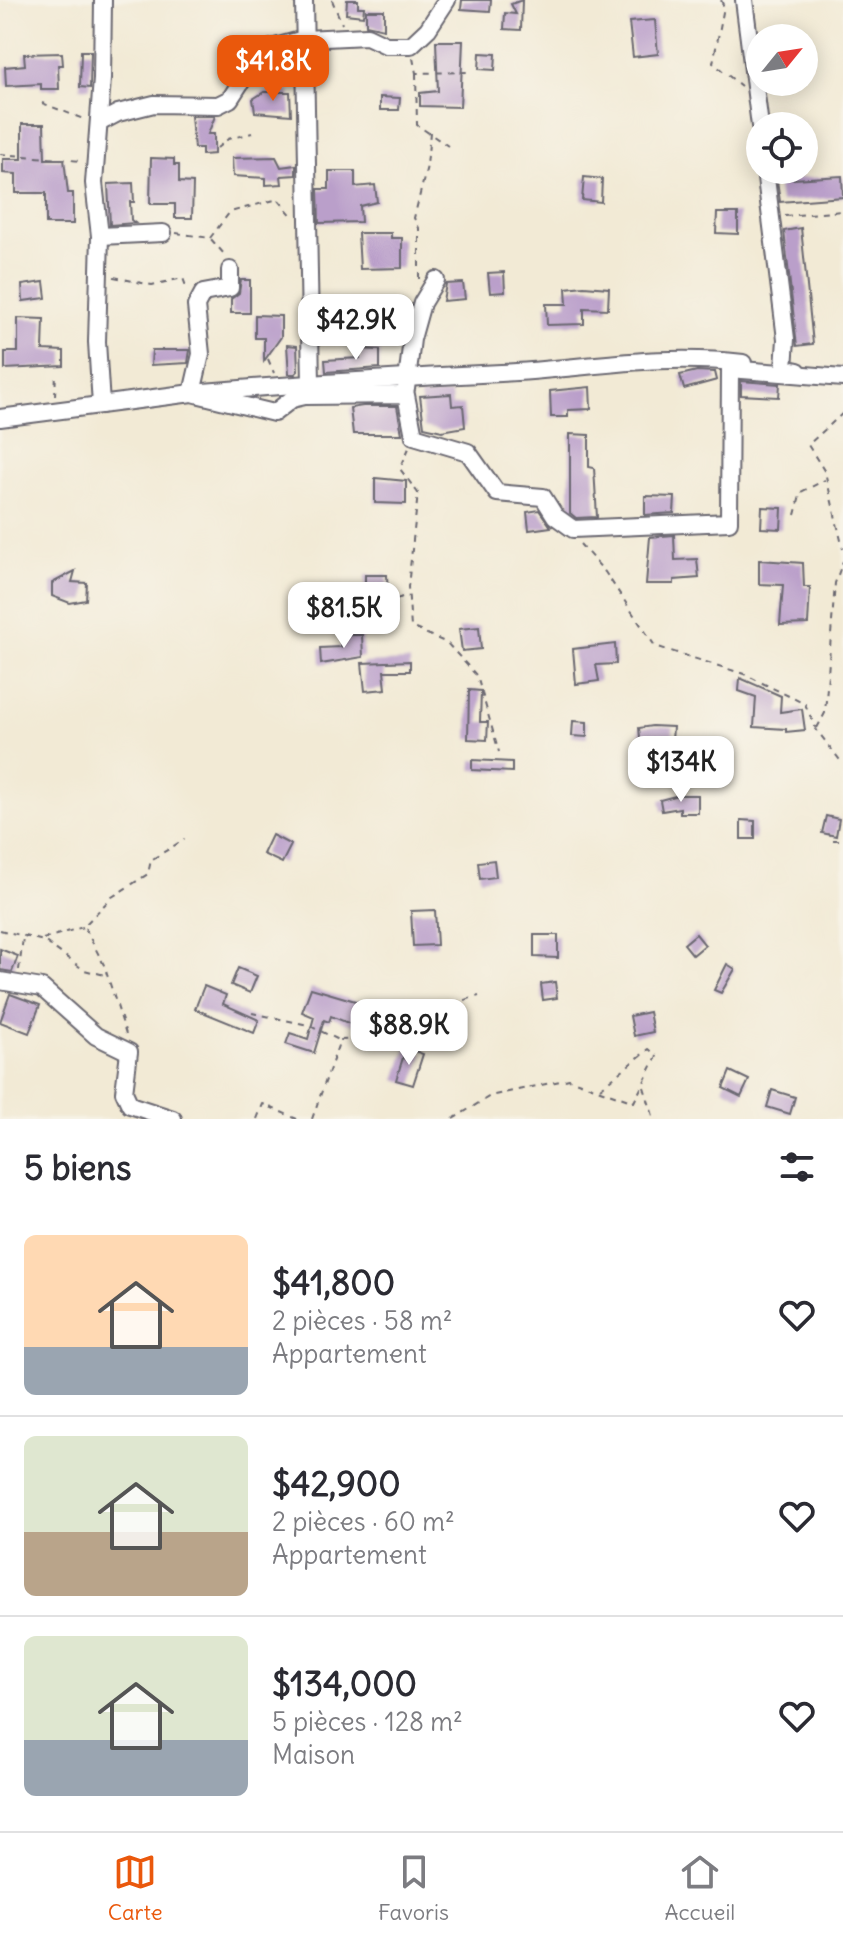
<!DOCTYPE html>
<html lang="fr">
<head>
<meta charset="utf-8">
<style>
  body { margin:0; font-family:Delius,sans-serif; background:#f7f7f7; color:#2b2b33; height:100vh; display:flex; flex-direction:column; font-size:30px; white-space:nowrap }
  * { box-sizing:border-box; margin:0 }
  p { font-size:26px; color:#7c7c81 }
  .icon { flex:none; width:44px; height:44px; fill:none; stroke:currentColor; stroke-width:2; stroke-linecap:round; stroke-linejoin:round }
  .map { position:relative; height:1119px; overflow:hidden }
  .sheet { display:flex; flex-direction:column; background:#fff; flex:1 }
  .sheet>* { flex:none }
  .needle { width:52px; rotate:60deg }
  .tools { position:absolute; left:746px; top:24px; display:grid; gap:16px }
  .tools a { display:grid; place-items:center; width:72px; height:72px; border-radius:50%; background:#fff; box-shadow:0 4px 20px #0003; font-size:40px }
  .price { position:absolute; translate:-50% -68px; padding:0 18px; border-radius:16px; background:#fff; color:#222; font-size:26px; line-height:52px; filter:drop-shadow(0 2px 4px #0008) }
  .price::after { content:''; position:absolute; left:50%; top:48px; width:24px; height:18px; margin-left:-12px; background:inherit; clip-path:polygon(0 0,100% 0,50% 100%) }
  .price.on { background:#ea580c; color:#fff }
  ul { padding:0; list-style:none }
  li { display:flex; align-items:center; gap:24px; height:200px; padding:0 24px }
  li+li { border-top:2px solid #e1e1e2 }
  li span { display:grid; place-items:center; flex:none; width:224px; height:160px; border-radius:12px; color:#555 }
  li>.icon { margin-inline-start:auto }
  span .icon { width:96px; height:96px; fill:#fffc; stroke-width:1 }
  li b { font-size:34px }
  h2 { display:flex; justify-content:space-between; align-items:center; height:96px; padding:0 24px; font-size:34px }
  .menu { display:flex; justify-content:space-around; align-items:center; height:112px; border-top:2px solid #e1e1e2; background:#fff; font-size:22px; color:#7c7c81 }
  .menu a { display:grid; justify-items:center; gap:4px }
  .menu .on { color:#ea580c }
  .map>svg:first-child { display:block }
  .building { fill:#ba9fca }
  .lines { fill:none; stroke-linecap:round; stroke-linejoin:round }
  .minor-casing { stroke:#6b6871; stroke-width:20 }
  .path { stroke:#6b6871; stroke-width:2; stroke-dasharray:6 6; stroke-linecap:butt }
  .minor { stroke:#fff; stroke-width:16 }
</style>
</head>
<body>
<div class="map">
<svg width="843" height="1119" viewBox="0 0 843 1119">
  <rect width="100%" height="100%" fill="#f7f3e8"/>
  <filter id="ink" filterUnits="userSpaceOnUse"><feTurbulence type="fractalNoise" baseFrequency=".0125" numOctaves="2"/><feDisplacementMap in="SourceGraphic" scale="16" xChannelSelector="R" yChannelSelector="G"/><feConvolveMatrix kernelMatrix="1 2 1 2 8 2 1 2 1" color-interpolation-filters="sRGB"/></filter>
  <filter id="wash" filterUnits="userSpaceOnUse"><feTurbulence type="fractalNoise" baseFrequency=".006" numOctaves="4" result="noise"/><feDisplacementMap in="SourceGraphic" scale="32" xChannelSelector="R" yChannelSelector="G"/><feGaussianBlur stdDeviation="1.8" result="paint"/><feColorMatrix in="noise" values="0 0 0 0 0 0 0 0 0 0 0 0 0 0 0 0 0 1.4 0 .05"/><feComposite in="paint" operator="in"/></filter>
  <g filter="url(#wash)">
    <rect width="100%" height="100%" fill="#f2ead5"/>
    <g id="blocks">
      <g class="building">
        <path d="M347,0H358V7H364L363,16L346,14Z"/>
        <path d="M462,0H491L490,11L461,9Z"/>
        <path d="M522,0L521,30L504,29L505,13L516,14L511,4Z"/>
        <path d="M366,10H384V29L366,25Z"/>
        <path d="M655,20L658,54L633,57L629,22Z"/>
        <path d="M436,41H463L460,107L420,106V93L438,91Z"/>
        <path d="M81,51H91L90,88L80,87Z"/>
        <path d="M62,53L63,65H58L59,89H41V84L6,86L5,67L25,65L24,54Z"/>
        <path d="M480,53L496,54L495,70L479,69Z"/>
        <path d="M264,92H290L291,115L255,112L253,99Z"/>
        <path d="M380,97L400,98L399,110H380Z"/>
        <path d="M191,116H215L208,134H214V154L202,155V148H194Z"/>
        <path d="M22,124H44L45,159H64L68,193H73V224H46V193H16V174L3,173V159H22Z"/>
        <path d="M276,157L281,167L296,165V175L281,176L282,184L266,185V178L233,176L232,158Z"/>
        <path d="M151,158L174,159V165H179V182L193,183L192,218H175V204H150Z"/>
        <path d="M329,171H355V187L375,185L377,202L360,206L361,222L319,223L318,189H329Z"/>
        <path d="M842,176L843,197L780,202L777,180Z"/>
        <path d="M584,177L602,179L601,202L582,200Z"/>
        <path d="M133,183L134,202H130L131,220L135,223L110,225L108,184Z"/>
        <path d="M717,213H738V234L716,233Z"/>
        <path d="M801,228L813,344L797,346L784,231Z"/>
        <path d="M358,233H391V238H402V268L360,269Z"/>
        <path d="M504,272L505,292L490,293L488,273Z"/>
        <path d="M241,280H250V313H231V299L239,293Z"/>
        <path d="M44,282L46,298L23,301L22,285Z"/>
        <path d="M463,283L465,299L443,301L446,284Z"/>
        <path d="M584,286L609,288L608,309L584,308V324L547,325L546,304H567L566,288Z"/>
        <path d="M255,315L281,316V337L264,361V338H255Z"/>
        <path d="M18,318L44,319L43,350L64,351V366L5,369V352H18Z"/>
        <path d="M287,345L297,346L298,371L295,374H289Z"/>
        <path d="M360,349L380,350V368L326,372L325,360L360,358Z"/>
        <path d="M152,350H190L188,363L151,365Z"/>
        <path d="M697,371L715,372L717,380L684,389L680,375Z"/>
        <path d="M741,381L780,384L779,397L741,395Z"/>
        <path d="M590,387L591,409L568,410V417H551L550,391Z"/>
        <path d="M451,394L452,406L463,405L465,427L442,431L424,427L420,396Z"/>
        <path d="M363,406H397L402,434H353L350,408Z"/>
        <path d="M570,434L589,435V467L594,468L597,517L576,518L570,513Z"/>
        <path d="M375,478L406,481V504L375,503Z"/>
        <path d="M645,496L675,497L674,513L645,515Z"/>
        <path d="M762,507L782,508L781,529L761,528Z"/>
        <path d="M539,510L551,527L529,530L527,512Z"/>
        <path d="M674,535L675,560L697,559L699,578L674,580V584H646L650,537Z"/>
        <path d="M759,560L803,563L804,587H810L808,624L780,625L783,585L759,584Z"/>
        <path d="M75,571L72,582L87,583L86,600L70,603L52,596V583Z"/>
        <path d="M365,575H387L388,598H365Z"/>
        <path d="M479,627L481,649L462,651L459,629Z"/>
        <path d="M340,635H362L363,657L321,664L320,648L341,647Z"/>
        <path d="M615,644L616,664L596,665L599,681L576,684L573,649Z"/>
        <path d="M410,661V671H384L386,689L365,691L362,663Z"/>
        <path d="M740,678L781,696L780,712L802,709L805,730L786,732V729L754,727L756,697L739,691Z"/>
        <path d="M469,690L481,691L480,722H488L487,740L468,739Z"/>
        <path d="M573,721L587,722V737L572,736Z"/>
        <path d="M652,726L673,727L672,741L641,746L639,728Z"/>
        <path d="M472,760L512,762V772L472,770Z"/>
        <path d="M679,795H698V813H680V808L662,811L660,800Z"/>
        <path d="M826,816L839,819L836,836L822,833Z"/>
        <path d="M741,820L755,821V839H741Z"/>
        <path d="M272,835L291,845L282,863L263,854Z"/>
        <path d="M494,860L496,877L480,879L478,862Z"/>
        <path d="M435,910L437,945L413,946L411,911Z"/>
        <path d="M696,934L705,945L693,955L684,944Z"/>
        <path d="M534,935H558V958L534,957Z"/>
        <path d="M0,949L18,956L12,972L0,970Z"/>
        <path d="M727,964L735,969L721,993L714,990Z"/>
        <path d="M238,968L257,976L250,993L231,985Z"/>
        <path d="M555,982L557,998L543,1000L541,984Z"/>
        <path d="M204,986L226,995L223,1004L259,1020L254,1033L195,1009Z"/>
        <path d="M311,988L362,1003L353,1025L331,1016L329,1022L324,1020L314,1053L286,1044L290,1033L308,1039L314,1017L302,1012Z"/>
        <path d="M10,994L40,1005L29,1033L0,1022Z"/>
        <path d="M649,1012L653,1032L634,1036L630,1016Z"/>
        <path d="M406,1048L423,1054L413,1085L396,1080Z"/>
        <path d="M730,1071L749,1080L741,1097L723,1088Z"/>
        <path d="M772,1090L795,1097L790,1114L767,1107Z"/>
      </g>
    </g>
  </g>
  <g filter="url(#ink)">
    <use href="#blocks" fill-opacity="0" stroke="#6b6871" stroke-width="2"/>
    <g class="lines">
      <g class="minor-casing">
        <g id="minor">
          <path d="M304,0L311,383"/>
          <path d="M744,0L760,126"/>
          <path d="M99,123L118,113L154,104L218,105L230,99L261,51L304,39L367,36L386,45H411L428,29L447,0"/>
          <path d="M765,170L786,339L784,368L798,371"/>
          <path d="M100,236L163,233"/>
          <path d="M230,270V288L203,293L196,306L201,354L192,393C295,384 398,378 501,373C586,369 654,353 743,363"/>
          <path d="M406,389L412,339L422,303L436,280"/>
          <path d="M101,405L97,342L100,236L94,183L102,79L103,0"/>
          <path d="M0,418L192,393L274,413L292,399L305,396L406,395L414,436L468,452L497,493L543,497L555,516L573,529L729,522L730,369L843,378"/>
          <path d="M0,981L42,988L96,1036L129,1052L124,1092L130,1105L173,1119"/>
        </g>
      </g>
      <g class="path">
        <path d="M332,0L342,24"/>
        <path d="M721,0L724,7L713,63L741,86"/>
        <path d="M413,58L416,73L471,72"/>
        <path d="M416,73L417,125L448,146"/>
        <path d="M42,103L86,120"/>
        <path d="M217,148L228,139L252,133"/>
        <path d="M0,154L82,161"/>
        <path d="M785,216L843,211"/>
        <path d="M176,233L210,238L225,255"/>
        <path d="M210,238L230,212L278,199L293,217"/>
        <path d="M114,277L152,285L183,278L187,289"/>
        <path d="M419,279V228L414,218L427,166L430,132"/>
        <path d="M268,359L274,373"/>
        <path d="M55,396L56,372"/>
        <path d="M843,413L808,445L825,472L843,549"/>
        <path d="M409,448L400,469L418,493L408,587L411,627L447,643L477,676L499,752"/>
        <path d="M795,515L801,492L825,480"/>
        <path d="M580,544L605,572L655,646L744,674L805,704L816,729L843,764"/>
        <path d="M356,624L375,608L407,595"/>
        <path d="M817,728L825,713L835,583L843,561"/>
        <path d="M833,840H843"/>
        <path d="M0,930L44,941L84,970L105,975"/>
        <path d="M43,939L83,927"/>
        <path d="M19,970L23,938"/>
        <path d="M252,1013L308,1025L339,1040"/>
        <path d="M126,1034L104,965L84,926L112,897L148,874L151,860L185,839"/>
        <path d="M644,1087L654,1119"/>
        <path d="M257,1119L263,1104L297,1119"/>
        <path d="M312,1119L340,1040L357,1039L396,1019L479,996"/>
        <path d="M453,1119L490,1096L569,1079L634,1102L657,1056L649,1049L600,1088"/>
      </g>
      <use href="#minor" class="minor"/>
    </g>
  </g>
</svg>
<div class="tools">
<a><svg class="needle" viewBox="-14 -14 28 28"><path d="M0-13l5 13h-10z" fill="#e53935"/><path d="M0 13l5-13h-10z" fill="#7c7c81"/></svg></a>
<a><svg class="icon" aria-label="locate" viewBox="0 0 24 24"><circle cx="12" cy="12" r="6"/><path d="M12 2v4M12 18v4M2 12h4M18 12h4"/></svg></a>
</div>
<b class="price on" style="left:273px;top:103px">$41.8K</b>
<b class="price" style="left:356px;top:362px">$42.9K</b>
<b class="price" style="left:344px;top:650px">$81.5K</b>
<b class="price" style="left:681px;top:804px">$134K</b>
<b class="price" style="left:409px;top:1067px">$88.9K</b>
</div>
<section class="sheet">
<h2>5 biens<svg class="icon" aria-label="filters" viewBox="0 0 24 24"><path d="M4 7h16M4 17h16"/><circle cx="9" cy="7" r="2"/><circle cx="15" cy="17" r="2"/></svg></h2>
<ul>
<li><span style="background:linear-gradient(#ffd9b3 70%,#9aa5b1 0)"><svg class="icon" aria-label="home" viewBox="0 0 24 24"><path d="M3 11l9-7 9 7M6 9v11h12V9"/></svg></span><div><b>$41,800</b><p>2 pièces · 58 m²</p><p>Appartement</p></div><svg class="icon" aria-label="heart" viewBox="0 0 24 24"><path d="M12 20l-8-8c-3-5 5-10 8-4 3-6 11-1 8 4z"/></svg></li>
<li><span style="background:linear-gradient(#dfe7d0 60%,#b9a48a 0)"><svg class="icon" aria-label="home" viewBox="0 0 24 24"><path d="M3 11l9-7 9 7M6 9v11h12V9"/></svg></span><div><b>$42,900</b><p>2 pièces · 60 m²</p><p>Appartement</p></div><svg class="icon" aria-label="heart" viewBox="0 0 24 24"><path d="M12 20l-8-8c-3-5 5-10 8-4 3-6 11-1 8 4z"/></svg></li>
<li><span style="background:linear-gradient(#dfe7d0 65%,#9aa5b1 0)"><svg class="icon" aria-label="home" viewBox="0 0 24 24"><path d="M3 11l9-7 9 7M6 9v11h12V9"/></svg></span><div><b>$134,000</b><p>5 pièces · 128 m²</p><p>Maison</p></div><svg class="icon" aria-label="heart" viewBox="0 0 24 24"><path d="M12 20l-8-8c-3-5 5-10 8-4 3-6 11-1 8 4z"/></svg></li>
</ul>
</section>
<nav class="menu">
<a class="on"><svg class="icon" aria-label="map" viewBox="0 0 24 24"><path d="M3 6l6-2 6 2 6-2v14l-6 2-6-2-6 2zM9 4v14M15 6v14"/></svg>Carte</a>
<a><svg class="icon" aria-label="saved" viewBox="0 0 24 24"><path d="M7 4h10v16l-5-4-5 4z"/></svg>Favoris</a>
<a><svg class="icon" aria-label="home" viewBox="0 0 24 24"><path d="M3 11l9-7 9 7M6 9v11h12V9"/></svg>Accueil</a>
</nav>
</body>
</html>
